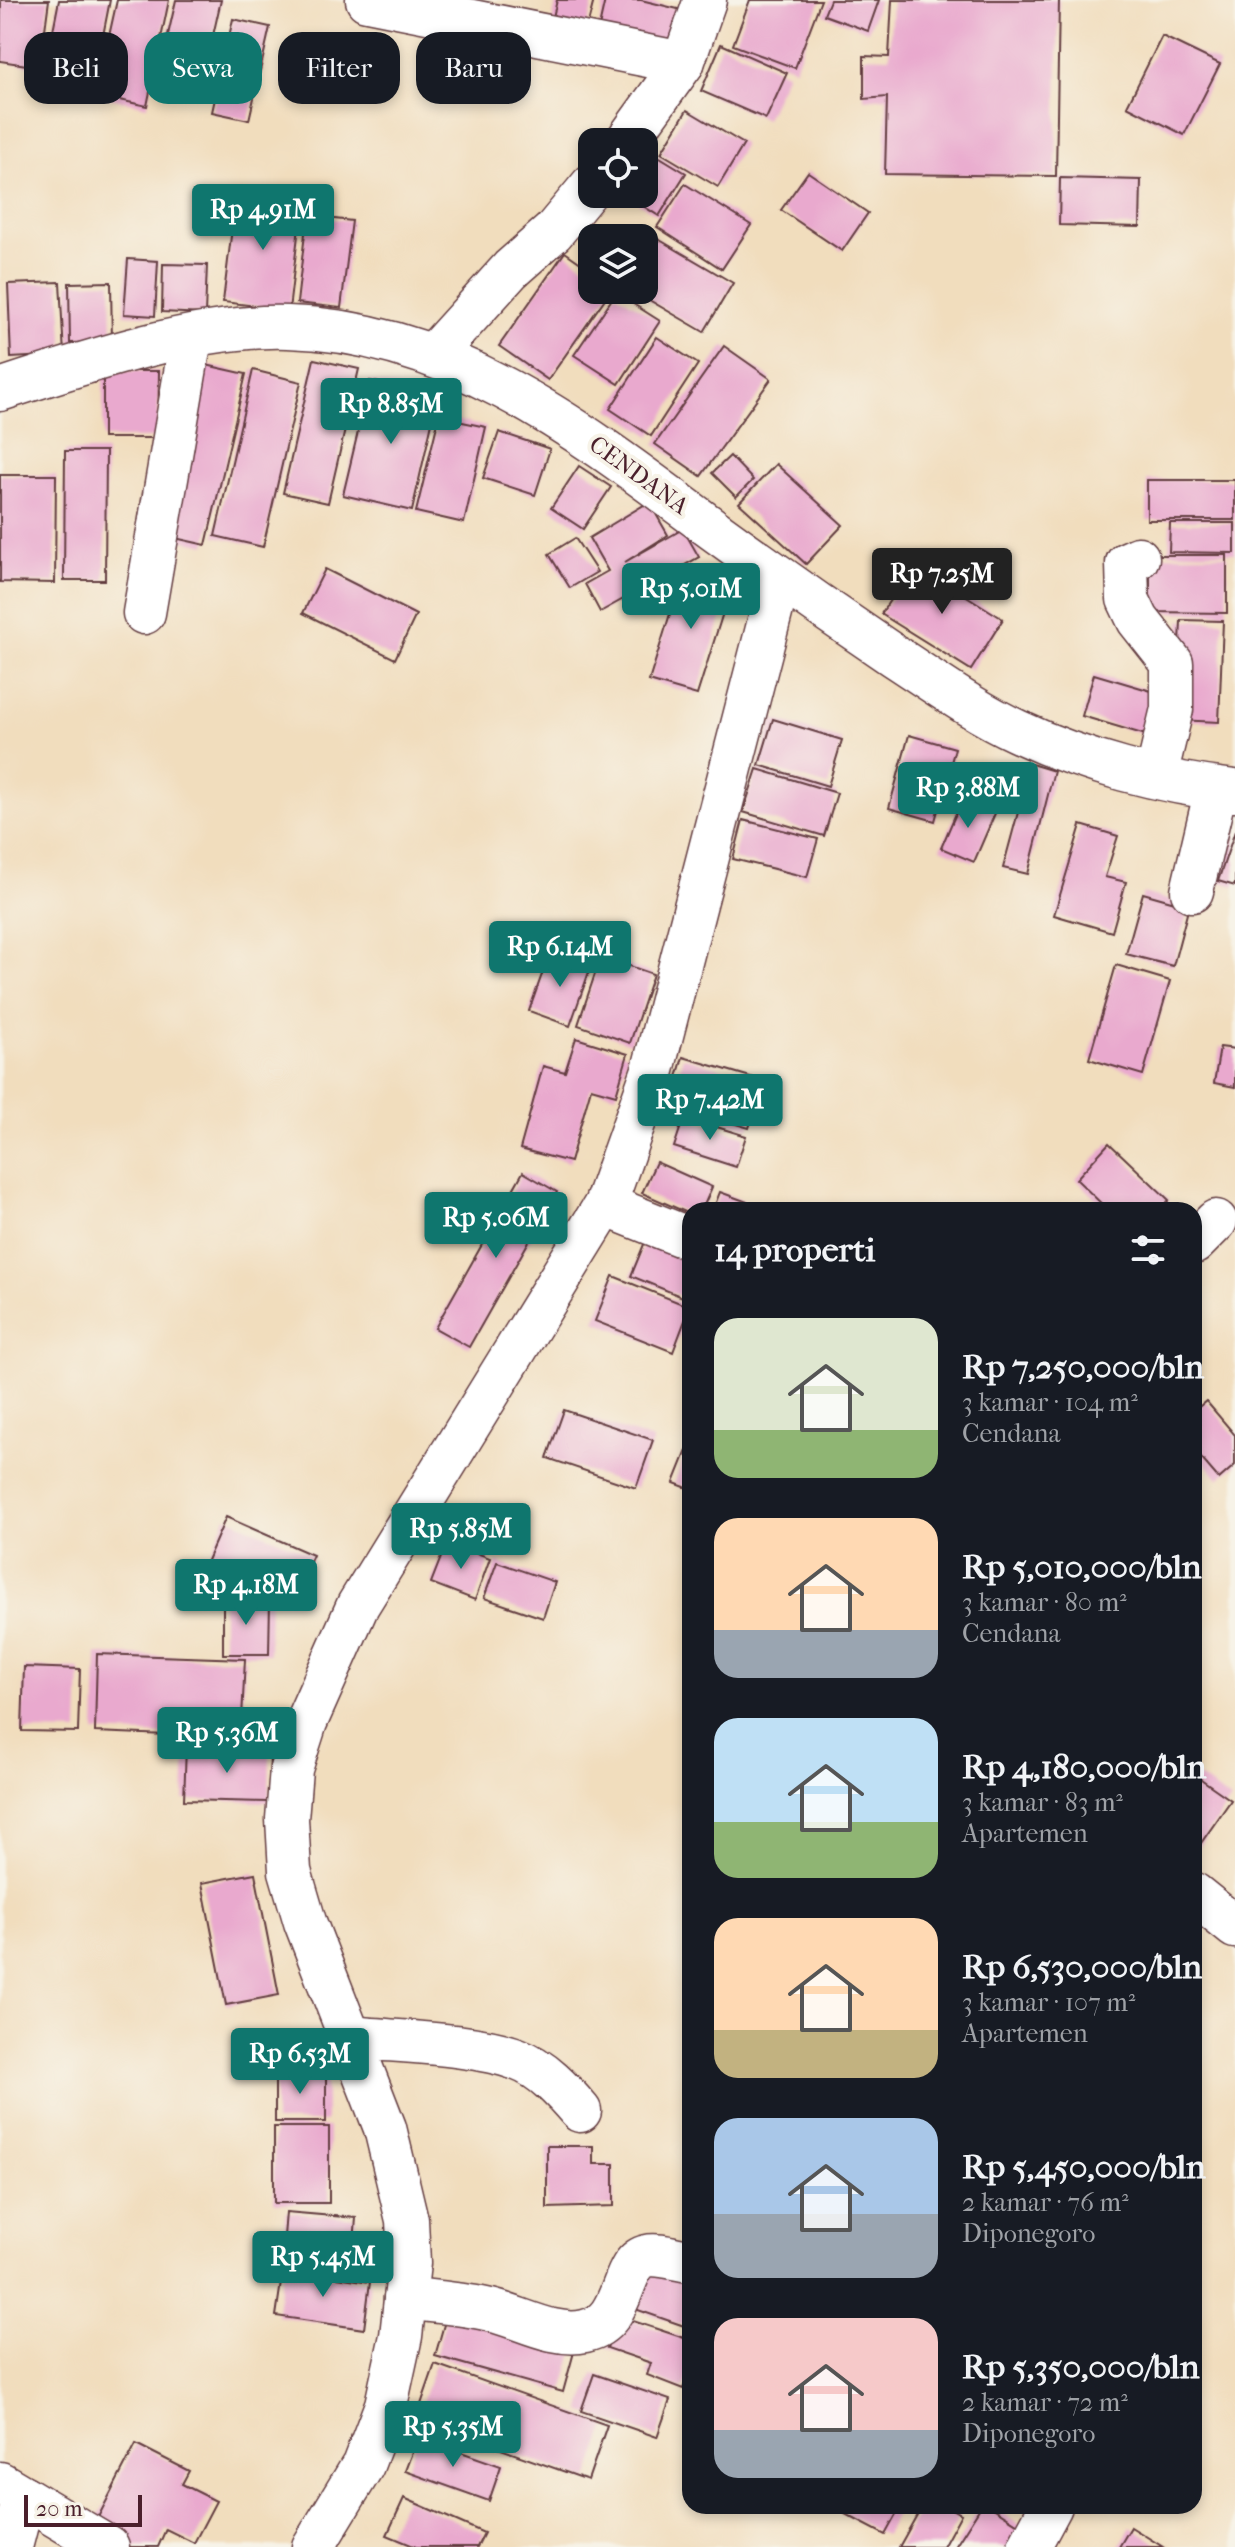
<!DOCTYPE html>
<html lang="id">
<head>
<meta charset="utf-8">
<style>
  body { margin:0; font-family:"IM FELL French Canon",serif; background:#242831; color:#f1f3f6; height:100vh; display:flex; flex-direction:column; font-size:30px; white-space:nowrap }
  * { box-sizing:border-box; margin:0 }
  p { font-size:26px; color:#9ea1a6 }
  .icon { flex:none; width:44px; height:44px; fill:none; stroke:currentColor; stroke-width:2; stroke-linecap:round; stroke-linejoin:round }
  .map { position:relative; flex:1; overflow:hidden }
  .side { position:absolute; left:682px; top:1202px; width:520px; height:1312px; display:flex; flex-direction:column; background:#171b24; border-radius:24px; box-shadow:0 4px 12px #0003 }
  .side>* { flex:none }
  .top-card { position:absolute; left:24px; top:32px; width:538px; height:72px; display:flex; gap:16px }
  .controls { position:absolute; left:578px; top:128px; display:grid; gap:16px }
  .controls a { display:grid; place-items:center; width:80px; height:80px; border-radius:16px; background:#171b24; box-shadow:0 4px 12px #0003; font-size:40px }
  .scale { position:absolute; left:24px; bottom:20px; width:118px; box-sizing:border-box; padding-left:8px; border:4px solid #4a1f2b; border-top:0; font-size:22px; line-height:28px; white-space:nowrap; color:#4a1f2b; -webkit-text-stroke:6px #f7f3e8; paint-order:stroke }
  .price { position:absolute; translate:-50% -68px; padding:0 18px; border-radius:8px; background:#0f766e; color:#fff; font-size:26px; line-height:52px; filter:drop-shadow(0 2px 4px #0008) }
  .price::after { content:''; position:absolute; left:50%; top:48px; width:24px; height:18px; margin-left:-12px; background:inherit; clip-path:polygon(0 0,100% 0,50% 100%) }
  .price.current { background:#222; color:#fff }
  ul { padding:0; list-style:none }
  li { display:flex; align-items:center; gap:24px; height:200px; padding:0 32px }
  li span { display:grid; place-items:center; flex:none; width:224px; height:160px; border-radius:24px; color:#555 }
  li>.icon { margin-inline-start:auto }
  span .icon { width:96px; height:96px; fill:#fffc; stroke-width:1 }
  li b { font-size:34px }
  h2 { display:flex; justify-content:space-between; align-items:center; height:96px; padding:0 32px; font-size:34px }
  .pill { padding:0 28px; border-radius:24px; background:#171b24; box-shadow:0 4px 12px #0003; font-size:28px; line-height:72px }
  .pill.current { background:#0f766e; color:#fff }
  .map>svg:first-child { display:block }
  .building { fill:#e9a9ce }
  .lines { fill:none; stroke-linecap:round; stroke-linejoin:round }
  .minor-casing { stroke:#633c41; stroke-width:45 }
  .minor { stroke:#fff; stroke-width:42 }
  .labels { text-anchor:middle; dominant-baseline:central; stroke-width:8; stroke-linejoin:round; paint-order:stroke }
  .street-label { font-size:24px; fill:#4a1f2b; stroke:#f7f3e8 }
</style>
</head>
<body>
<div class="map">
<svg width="1235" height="2547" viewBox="0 0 1235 2547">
  <rect width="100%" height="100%" fill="#f7f3e8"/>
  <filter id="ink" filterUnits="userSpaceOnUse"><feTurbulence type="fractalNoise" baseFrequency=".0125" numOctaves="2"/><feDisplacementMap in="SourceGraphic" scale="16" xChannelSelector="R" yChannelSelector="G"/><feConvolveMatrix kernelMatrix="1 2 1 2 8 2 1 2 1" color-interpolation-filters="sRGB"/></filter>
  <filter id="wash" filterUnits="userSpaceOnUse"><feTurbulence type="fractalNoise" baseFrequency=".006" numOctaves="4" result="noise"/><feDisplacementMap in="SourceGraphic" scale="32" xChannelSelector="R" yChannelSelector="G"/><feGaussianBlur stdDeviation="1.8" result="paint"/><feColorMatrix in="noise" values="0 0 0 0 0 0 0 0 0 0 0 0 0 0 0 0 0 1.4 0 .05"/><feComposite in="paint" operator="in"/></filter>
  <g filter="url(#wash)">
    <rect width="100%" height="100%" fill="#f1ddbd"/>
    <g id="blocks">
      <g class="building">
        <path d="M1,0H49L40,67L0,61Z"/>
        <path d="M59,0H110L91,97L42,87Z"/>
        <path d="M117,0H169L147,106L96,95Z"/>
        <path d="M176,0H221L203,80L160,70Z"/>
        <path d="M557,0H594L585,35L551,26Z"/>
        <path d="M605,0H641L682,10L673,49L598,31Z"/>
        <path d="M750,0H821L795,68L733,45Z"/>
        <path d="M830,0H879L868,31L824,15Z"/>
        <path d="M892,0H1059L1056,176L885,174L887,97L864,99V56L889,57Z"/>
        <path d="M233,19L270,27L249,120L212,112Z"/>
        <path d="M1162,36L1220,64L1184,135L1127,106Z"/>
        <path d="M721,44L787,73L766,119L701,91Z"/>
        <path d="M687,110L744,144L718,187L661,153Z"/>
        <path d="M650,151L686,173L659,216L624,194H644V160Z"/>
        <path d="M808,172L868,213L842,251L781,210Z"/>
        <path d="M1060,178L1141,180L1140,227L1059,225Z"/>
        <path d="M685,184L751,225L722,269L657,227Z"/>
        <path d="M236,195L302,202L289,310L223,302Z"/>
        <path d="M307,216L352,221L341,308L297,303Z"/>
        <path d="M653,236L733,283L704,332L632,290H644V251Z"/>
        <path d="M565,252L592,271V290H611L548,380L499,346Z"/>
        <path d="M128,259L158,261L155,316L124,314Z"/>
        <path d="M163,264L207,265L205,314L162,312Z"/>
        <path d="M60,282L64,355L11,358L8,284Z"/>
        <path d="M111,282L112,342L70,343L69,283Z"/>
        <path d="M616,293L660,321L619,384L574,355Z"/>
        <path d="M657,337L698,364L651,436L610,409Z"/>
        <path d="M724,346L771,379L701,476L655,444Z"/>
        <path d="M314,359L359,369L328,503L283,493Z"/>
        <path d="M206,365L246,374L206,545L166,536Z"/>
        <path d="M253,370L301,382L263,547L215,536Z"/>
        <path d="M103,371H159L158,438H103Z"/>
        <path d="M370,381L438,396L412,511L343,495Z"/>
        <path d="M439,417L486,427L464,523L416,512Z"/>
        <path d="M499,432L550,449L535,495L483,478Z"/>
        <path d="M65,451H106L105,580H64Z"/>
        <path d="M730,456L753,480L736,497L712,473Z"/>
        <path d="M776,464L843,525L806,564L739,503Z"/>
        <path d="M579,466L611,487L583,529L551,508Z"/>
        <path d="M0,475H56L55,583L0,582Z"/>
        <rect x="1147" y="480" width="88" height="40"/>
        <path d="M649,502L668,535L625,562L683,529L699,557L600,612L585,584L608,571L589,538Z"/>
        <path d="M1170,523H1235V553L1169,552Z"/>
        <path d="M575,538L597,572L570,588L549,554Z"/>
        <path d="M1150,555H1227V613L1150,612Z"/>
        <path d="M914,563L1003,619L971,670L881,614Z"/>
        <path d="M685,566L733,581L697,695L649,681Z"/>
        <path d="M325,569L416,615L395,659L303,613Z"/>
        <path d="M1181,620L1223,621L1219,722L1177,720Z"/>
        <path d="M1094,674L1168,696L1156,738L1082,716Z"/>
        <path d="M773,719L842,740L828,786L759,765Z"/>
        <path d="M909,735L955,748L935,821L889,808Z"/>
        <path d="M1031,764L1054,771L1028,874L1003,868Z"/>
        <path d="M757,769L837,793L824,836L743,812Z"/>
        <path d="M963,797L996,811L974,862L941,848Z"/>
        <path d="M743,820L818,839L807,877L733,859Z"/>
        <path d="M1081,825L1118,836L1105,877L1126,882L1112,932L1054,915Z"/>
        <path d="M1235,831V886L1218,881Z"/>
        <path d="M1143,893L1189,906L1173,966L1126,954Z"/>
        <path d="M550,952L591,966L570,1026L529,1011Z"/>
        <path d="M601,956L653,974L630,1043L578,1025Z"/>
        <path d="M1116,965L1170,981L1143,1075L1089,1059Z"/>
        <path d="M576,1038L628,1054L616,1095L591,1088L570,1162L520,1149L543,1066L565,1072Z"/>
        <path d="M1220,1047L1235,1049V1087L1214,1083Z"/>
        <path d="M683,1057L764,1081L749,1128L669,1104Z"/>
        <path d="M684,1117L746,1136L736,1167L674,1147Z"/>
        <path d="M1109,1143L1169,1200L1160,1210H1108L1076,1179Z"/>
        <path d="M656,1162L712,1187L702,1210H690V1214L642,1193Z"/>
        <path d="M523,1172L557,1192L469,1347L435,1328Z"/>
        <path d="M720,1192L769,1210H713Z"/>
        <path d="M649,1232L690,1249V1300L631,1276Z"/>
        <path d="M613,1276L690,1307L673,1352L595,1321Z"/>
        <path d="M1206,1401L1235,1435V1465L1219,1479L1194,1450V1411Z"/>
        <path d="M564,1410L653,1440L636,1488L547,1458Z"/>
        <path d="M690,1443V1489L674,1483Z"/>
        <path d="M226,1517L313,1555L291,1603L205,1565Z"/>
        <path d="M447,1542L490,1558L475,1600L431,1583Z"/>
        <path d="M497,1562L555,1582L543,1618L484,1598Z"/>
        <path d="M223,1599L270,1600L269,1654H223Z"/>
        <path d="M97,1654L245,1659L241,1738L95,1732Z"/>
        <path d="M24,1667L80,1669L78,1732L22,1731Z"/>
        <path d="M186,1747L270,1749L269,1802L184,1800Z"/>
        <path d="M1198,1777L1231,1800L1194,1853V1783Z"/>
        <path d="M255,1873L279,1995L226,2005L202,1883Z"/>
        <rect x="275" y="2069" width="51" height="53"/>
        <rect x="274" y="2127" width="55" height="76"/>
        <path d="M547,2146H593V2164H614V2206L547,2208Z"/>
        <path d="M286,2212L356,2218L352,2267L282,2261Z"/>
        <path d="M651,2267L690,2280V2328L635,2309Z"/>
        <path d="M283,2269L370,2282L364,2329L276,2316Z"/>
        <path d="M449,2307L577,2341L563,2392L435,2356Z"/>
        <path d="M618,2316L690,2340V2372L683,2389L647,2375L651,2363L607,2348Z"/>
        <path d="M435,2364L607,2425L588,2480L416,2419Z"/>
        <path d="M594,2374L670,2400L657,2437L581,2411Z"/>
        <path d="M418,2437L501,2466L489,2501L405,2471Z"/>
        <path d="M136,2444L189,2471L182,2484L216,2501L194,2543L166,2529L158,2547H125L128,2540L95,2523Z"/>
        <path d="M404,2498L484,2533L477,2547H416L387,2535Z"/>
        <path d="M849,2506H901L885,2535L845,2514Z"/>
        <path d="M922,2506H946L961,2514L943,2547H899Z"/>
        <path d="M981,2506H990L1031,2532L1021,2547H955Z"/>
        <path d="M1131,2527L1163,2547H1119Z"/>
      </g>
    </g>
  </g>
  <g filter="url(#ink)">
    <use href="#blocks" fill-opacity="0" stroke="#633c41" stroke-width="2"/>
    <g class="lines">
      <g class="minor-casing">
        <g id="minor">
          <path d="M367,0L683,63"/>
          <path d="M626,142L683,63L705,0"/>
          <path d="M433,355L511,269L553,232L592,185"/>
          <path d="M0,390C85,362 199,324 288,327C455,331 586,435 714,530C773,573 833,615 894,656C934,682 974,711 1017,731C1083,762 1162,783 1235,791"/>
          <path d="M1138,558L1127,563L1128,599L1138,620L1172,663V709L1156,776"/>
          <path d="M144,613L191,338"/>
          <path d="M1192,891L1216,789"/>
          <path d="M605,1205L690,1239"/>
          <path d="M1194,1243L1216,1221"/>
          <path d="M1194,1894L1235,1927"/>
          <path d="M349,2037C397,2042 474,2043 517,2059C542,2068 563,2091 580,2111"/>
          <path d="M405,2298C433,2302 463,2303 490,2310C520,2317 554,2338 585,2331C628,2322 618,2262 647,2256C659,2253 678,2260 690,2261"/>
          <path d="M0,2483L108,2547"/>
          <path d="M11,2547L24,2497"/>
          <path d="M313,2547L363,2465L386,2405L401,2336L409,2263L407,2220L385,2128L305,1922L290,1871L287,1819L291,1769L306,1722L358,1605L605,1205L653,1070L780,578"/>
          <path d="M1029,2547L1051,2506"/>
        </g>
      </g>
      <use href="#minor" class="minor"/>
    </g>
  </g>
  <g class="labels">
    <g class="street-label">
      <text transform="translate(639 475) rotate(36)">CENDANA</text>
    </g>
  </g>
</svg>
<div class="controls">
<a><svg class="icon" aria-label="locate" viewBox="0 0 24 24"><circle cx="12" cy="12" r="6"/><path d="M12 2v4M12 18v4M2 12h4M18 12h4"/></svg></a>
<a><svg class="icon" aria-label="layers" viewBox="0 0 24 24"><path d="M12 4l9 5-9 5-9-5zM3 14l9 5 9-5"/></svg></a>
</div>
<div class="scale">20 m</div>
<b class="price" style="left:263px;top:252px">Rp 4.91M</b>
<b class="price" style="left:391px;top:446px">Rp 8.85M</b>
<b class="price current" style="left:942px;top:616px">Rp 7.25M</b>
<b class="price" style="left:691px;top:631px">Rp 5.01M</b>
<b class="price" style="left:968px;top:830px">Rp 3.88M</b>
<b class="price" style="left:560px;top:989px">Rp 6.14M</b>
<b class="price" style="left:710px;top:1142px">Rp 7.42M</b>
<b class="price" style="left:496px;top:1260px">Rp 5.06M</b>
<b class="price" style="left:461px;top:1571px">Rp 5.85M</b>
<b class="price" style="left:246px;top:1627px">Rp 4.18M</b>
<b class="price" style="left:227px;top:1775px">Rp 5.36M</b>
<b class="price" style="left:300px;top:2096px">Rp 6.53M</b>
<b class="price" style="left:323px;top:2299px">Rp 5.45M</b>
<b class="price" style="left:453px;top:2469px">Rp 5.35M</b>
<div class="top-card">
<a class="pill">Beli</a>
<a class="pill current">Sewa</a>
<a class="pill">Filter</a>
<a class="pill">Baru</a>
</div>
<section class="side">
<h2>14 properti<svg class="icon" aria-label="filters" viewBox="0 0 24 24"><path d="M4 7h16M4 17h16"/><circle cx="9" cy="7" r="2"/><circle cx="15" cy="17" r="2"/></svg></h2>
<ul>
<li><span style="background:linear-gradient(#dfe7d0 70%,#8fb573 0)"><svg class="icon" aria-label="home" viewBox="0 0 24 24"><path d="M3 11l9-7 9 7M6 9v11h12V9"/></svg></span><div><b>Rp 7,250,000/bln</b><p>3 kamar · 104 m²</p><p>Cendana</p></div></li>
<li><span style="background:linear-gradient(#ffd9b3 70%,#9aa5b1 0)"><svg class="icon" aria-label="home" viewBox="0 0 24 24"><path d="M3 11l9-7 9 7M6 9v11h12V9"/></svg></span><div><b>Rp 5,010,000/bln</b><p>3 kamar · 80 m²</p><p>Cendana</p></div></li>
<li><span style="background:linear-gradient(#bfe0f5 65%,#8fb573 0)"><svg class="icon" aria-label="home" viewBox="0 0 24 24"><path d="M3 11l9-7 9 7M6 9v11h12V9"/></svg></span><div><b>Rp 4,180,000/bln</b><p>3 kamar · 83 m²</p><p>Apartemen</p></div></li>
<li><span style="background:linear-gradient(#ffd9b3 70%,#c2b280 0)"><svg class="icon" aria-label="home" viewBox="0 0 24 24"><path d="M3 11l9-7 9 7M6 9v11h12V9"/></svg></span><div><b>Rp 6,530,000/bln</b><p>3 kamar · 107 m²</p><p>Apartemen</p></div></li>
<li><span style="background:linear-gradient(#a9c7e8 60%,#9aa5b1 0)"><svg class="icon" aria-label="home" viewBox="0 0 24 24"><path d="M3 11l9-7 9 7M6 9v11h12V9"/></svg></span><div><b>Rp 5,450,000/bln</b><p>2 kamar · 76 m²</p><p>Diponegoro</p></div></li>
<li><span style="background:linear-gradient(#f6c9c9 70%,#9aa5b1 0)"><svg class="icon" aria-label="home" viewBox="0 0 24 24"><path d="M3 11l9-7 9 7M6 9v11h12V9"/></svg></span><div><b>Rp 5,350,000/bln</b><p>2 kamar · 72 m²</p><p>Diponegoro</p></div></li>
</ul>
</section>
</div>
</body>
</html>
